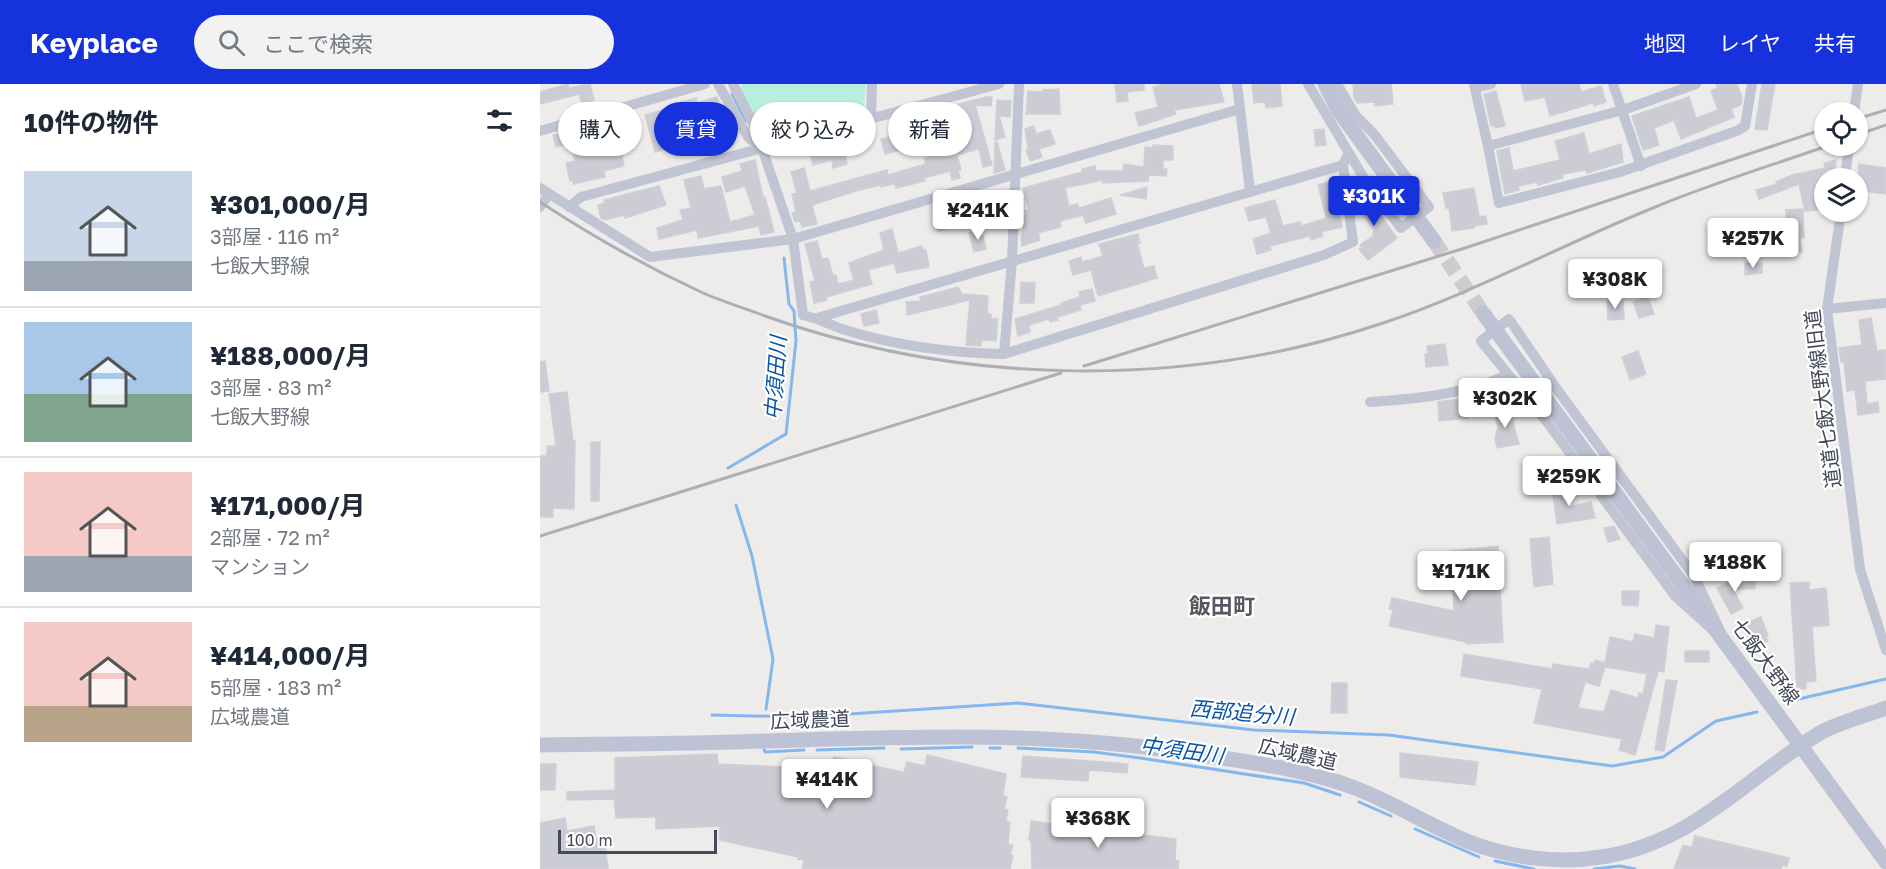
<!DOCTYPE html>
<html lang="ja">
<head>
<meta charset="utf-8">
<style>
  body { margin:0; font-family:"Golos Text","Noto Sans JP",sans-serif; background:#f2f2f3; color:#1f2937; height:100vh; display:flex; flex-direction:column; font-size:22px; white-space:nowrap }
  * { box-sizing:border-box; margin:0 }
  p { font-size:20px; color:#747a83 }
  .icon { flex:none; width:33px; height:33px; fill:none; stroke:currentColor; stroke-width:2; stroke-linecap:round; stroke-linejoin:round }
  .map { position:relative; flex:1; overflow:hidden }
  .sheet { display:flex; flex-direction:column; background:#fff; width:540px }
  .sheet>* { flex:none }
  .guide { position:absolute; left:18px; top:18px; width:570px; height:54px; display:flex; gap:12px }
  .fabs { position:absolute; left:1274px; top:18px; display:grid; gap:12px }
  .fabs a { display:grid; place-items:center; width:54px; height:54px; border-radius:50%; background:#fff; box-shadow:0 2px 4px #0004; font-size:30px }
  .scale { position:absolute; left:18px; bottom:15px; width:159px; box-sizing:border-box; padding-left:6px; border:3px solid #444959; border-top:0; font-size:16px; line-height:21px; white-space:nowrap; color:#444959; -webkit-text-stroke:4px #fff; paint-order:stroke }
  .price { position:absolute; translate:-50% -51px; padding:0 14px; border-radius:6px; background:#fff; color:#222; font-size:20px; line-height:39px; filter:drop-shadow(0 2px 3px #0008) }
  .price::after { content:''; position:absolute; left:50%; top:36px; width:18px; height:14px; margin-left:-9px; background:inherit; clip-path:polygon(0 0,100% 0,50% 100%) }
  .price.selected { background:#1632dd; color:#fff }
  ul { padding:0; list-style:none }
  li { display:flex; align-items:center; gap:18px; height:150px; padding:0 24px }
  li+li { border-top:2px solid #e0e1e3 }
  li span { display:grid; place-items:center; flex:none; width:168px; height:120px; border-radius:0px; color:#555 }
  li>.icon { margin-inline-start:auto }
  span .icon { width:72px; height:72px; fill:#fffc; stroke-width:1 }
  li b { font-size:26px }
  h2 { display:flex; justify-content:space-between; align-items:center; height:72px; padding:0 24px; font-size:26px }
  .chip { padding:0 21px; border-radius:27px; background:#fff; box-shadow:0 2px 4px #0004; font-size:21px; line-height:54px }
  .chip.selected { background:#1632dd; color:#fff }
  header { display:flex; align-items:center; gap:36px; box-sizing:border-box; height:84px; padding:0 30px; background:#1632dd; color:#fff }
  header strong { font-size:28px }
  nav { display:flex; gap:33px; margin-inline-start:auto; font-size:21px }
  .search { width:420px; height:54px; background:#f2f2f3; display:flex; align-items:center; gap:15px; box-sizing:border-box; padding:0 21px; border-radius:33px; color:#747a83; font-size:22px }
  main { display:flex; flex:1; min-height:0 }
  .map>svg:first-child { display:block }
  .green { fill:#b7eedd }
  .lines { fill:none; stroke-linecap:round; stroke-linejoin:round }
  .stream { stroke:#84b7ec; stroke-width:3 }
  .building { fill:#cbccd4; stroke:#cfcfd7; stroke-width:1.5; fill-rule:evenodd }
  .secondary-tunnel { stroke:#cccbce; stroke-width:15; stroke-dasharray:15 8; stroke-linecap:butt }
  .street { stroke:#c1c5d3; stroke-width:10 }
  .secondary { stroke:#bdc2d5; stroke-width:15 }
  .rail { stroke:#adaeb6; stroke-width:3 }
  .labels { text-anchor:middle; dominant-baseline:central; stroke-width:4.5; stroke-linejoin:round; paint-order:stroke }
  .street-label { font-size:20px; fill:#444959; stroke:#fff }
  .water-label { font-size:21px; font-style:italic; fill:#0a56a5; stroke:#fff }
  .quarter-label { font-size:22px; font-weight:bold; fill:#585960; stroke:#fff }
</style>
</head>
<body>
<header>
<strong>Keyplace</strong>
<div class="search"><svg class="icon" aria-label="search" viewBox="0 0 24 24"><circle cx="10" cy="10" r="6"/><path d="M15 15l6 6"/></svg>ここで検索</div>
<nav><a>地図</a><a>レイヤ</a><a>共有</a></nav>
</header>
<main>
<section class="sheet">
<h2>10件の物件<svg class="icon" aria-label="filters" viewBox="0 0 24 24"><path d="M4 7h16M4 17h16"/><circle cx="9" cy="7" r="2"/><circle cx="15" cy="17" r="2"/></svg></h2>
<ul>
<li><span style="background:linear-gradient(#c9d6e8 75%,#9aa5b1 0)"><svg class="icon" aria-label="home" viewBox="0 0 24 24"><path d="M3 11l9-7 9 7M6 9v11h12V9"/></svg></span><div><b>¥301,000/月</b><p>3部屋 · 116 m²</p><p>七飯大野線</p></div></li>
<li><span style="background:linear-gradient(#a9c7e8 60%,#7fa58c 0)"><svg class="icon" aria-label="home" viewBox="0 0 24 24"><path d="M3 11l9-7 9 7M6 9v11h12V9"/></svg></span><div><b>¥188,000/月</b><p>3部屋 · 83 m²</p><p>七飯大野線</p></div></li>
<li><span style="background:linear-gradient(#f6c9c9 70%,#9aa5b1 0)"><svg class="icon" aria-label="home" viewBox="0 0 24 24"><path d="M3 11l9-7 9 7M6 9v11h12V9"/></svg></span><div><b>¥171,000/月</b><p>2部屋 · 72 m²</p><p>マンション</p></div></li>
<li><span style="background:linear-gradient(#f6c9c9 70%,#b9a48a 0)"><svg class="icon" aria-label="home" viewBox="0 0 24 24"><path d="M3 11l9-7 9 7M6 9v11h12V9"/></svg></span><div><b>¥414,000/月</b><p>5部屋 · 183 m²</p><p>広域農道</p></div></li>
</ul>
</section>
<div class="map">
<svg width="1346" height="785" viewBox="0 0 1346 785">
  <rect width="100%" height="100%" fill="#eeeceb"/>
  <path class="green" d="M202,0H326L324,24L318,32L230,54L224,53L200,4Z"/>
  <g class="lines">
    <g class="stream">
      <path d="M192,10L206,37"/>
      <path d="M188,384L246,350L256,257L254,227L249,220L244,174"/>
      <path d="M196,421L212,472L233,575L226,625"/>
      <path d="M1250,617L1346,595"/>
      <path d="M172,631L263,633L478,619L714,646L849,651L1072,682L1123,673L1176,637L1217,628"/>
      <path d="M450,664H460"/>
      <path d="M478,664L554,668L600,674L764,699L800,711"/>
      <path d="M224,665L225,668L264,666"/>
      <path d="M361,665L432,663"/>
      <path d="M277,666L344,664"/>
      <path d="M819,718L851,732"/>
      <path d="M875,745L939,773"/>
      <path d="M955,777L994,785"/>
      <path d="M1054,785L1080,782L1095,785"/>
    </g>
  </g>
  <g class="building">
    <path d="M28,0L29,4L50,0L54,16L42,19L39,10L0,20V8Z"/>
    <path d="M575,0H604V6L587,8L588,17L577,18Z"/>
    <path d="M624,0H679L684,18L634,26L636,30L599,42L595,29L618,23L613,3Z"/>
    <path d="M719,0H740L742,22L726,24L725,18L714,19L712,1Z"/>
    <path d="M813,0H851L853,20L835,22V18L817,19L814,14Z"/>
    <path d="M981,0H1039L1041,8L1061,2L1066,18L1054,22L1053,19L1010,32L1005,13L985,17Z"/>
    <path d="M1176,0H1197L1202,13L1201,21L1191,25L1194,33L1141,55L1134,36L1114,44L1119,61L1103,66L1092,32L1149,13L1156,34L1178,26L1171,7L1178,4Z"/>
    <path d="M1222,0H1235L1227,46L1215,45Z"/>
    <path d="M519,5L520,30H486L488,7L503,8V6Z"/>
    <path d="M956,7L965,42L955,44L954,41L951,42L944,10Z"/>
    <path d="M177,13L186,37L190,36L191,39L194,49L180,53L175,36H170L147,42L151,61L147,64L135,67L134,63L115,68L105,31L126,25L127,28L143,25L141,18L156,14L157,19Z"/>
    <path d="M446,13H452L451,22L435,21L452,81L443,83L439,65L417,71L421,86L418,87L420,94L412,96L410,87L384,94L385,97L356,104L355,100L341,103L340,101L316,107L272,121L277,140L262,143L260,137L255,138L252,129L256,128L252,110L257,109L251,88L264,84L270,107L347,86L348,91L386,80L384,74L404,68L396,37L422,30L419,20Z"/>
    <path d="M457,16L471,17L470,33L459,32L465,53L455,56Z"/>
    <path d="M70,37L74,43L72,47L77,67L81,66L84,82L64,87L65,93L33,100V97H30L26,79L35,77L30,59L16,63L13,51Z"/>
    <path d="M494,42L496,50L510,46L515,60L499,65L502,73L490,77L486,66L488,65L485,45Z"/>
    <path d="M359,45L365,65L345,70L341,55L350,53L349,48Z"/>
    <path d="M784,45L786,61L776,62L774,46Z"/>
    <path d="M1044,49L1049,70L1081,60L1083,78L1047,89L1046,86L1023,90V94L998,101L997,98L978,102L979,106L965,110L957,67L969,64L973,87L1020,76L1015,57Z"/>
    <path d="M457,58L465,86L454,89L455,59Z"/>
    <path d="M303,60L307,80L293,84L292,76L273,81L270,68Z"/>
    <path d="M613,61L633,62V76H623V85H627L626,92L609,91L608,97L563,99V96L525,104L529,122L538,120L539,124L571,114L576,130L546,139L543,131L520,137L521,143L498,149L500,156L482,162L481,152L484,146L481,132L486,131L485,127L489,126L483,104L542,88V85L555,82L556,87H583L584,80L604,83L605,63L613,64Z"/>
    <path d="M215,76L223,114L225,113L234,148L221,151L219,142L158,154L157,146L119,155L117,144L143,136L140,126L151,124L144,96L161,92L164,105L181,102L190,138L215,131L205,102L186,108L182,93L202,87L200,80Z"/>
    <path d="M1296,76L1295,94H1284V125L1265,127L1259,100L1219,115L1216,106L1237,100L1236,98L1252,91L1285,84L1284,79Z"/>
    <path d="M1319,80L1346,84V110L1317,106Z"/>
    <path d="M793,97L802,143L781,148L783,152L771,156L770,152L730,162L731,166L717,170L713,155L731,149L726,133L709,137L705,124L735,116L743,142L760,138L761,142L784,135L786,133L778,101Z"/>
    <path d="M119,102L126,121L85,134L84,131L65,136L61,134L58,121L65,119L64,116Z"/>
    <path d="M607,103L606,115L580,111Z"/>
    <path d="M934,104L939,133L946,132L947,140L934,142V144L912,147L909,124H906L903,109Z"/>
    <path d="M822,105L857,154L828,176L819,165L822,163L820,161L833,152L834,145L816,120L814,111Z"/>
    <path d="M1263,125L1264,154H1260L1262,168L1244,169V164H1232V141H1246V126Z"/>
    <path d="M406,127L410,144L398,147L393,130Z"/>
    <path d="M352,145L358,169L382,162L383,166H386L389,183L357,189L354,179L328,186L332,200L286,213L287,216L274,219L270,198L275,197L265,160L277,157L282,175L288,174L293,192L296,191L298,200L314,196L309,179L344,166L340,149Z"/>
    <path d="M441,145L446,165L434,168L429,149Z"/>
    <path d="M598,150L600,159H597L604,184L614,182L617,194L558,212L551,186L533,191L529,177L541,173L542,178L563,172L559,160Z"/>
    <path d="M1205,179H1222V189L1205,191Z"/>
    <path d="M481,198L495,199L494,219H480Z"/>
    <path d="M418,203L422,210L448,212L447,230H451V235H458L456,257L442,256L441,262L426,261L430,216L367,231L366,218L381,217L380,213Z"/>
    <path d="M552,205L555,217L540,221L541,226L517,233L518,236L510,238L509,235L489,241L490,248L478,252L475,235L521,221V219L540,213L539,208Z"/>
    <path d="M1108,213L1114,230L1099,234L1093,218Z"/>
    <path d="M1067,217H1083L1084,235L1068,236Z"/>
    <path d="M336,226L339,239L324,242L321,230Z"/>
    <path d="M1331,234L1337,267L1346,266V295L1325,297L1327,320L1338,318L1339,328L1318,331L1315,306L1307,307L1304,278H1301L1299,264L1322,261L1319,236Z"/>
    <path d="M905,260L908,281L886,283L885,270H888L887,262Z"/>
    <path d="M1098,267L1106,290L1090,296L1082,273Z"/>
    <path d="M5,277L9,307L1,308L0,278Z"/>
    <path d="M27,308L33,357H35L34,425L13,424V433H0V372H7V362H16L9,310Z"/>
    <path d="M926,314L928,334L899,337L898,318Z"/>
    <path d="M969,324L979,360L957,364L955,354L958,343L954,327Z"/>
    <path d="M51,358H60L59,417H51Z"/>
    <path d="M1024,397L1029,423L1051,418L1055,434L1017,440L1012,403L1015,402L1014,399Z"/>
    <path d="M1074,442L1080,455L1068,458L1064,444Z"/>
    <path d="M1009,453L1013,500L994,503L990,455Z"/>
    <path d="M958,462L963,558L926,560V558L849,542L853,526L849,525L852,514L914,527L911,467Z"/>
    <path d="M1192,496H1215V505H1193L1203,524L1191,530L1177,504Z"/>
    <path d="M1269,498V506L1286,504L1289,541L1272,543L1276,597L1266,598V605H1257L1250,499Z"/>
    <path d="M1082,507H1099L1098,522L1082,521Z"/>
    <path d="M1221,533L1228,552L1226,553L1228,557L1214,563L1201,541Z"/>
    <path d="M1116,541L1129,543L1124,588L1118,587L1095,671L1079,666L1082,655L994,639L1002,605L921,592L924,570L1012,585L1013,580L1049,585L1051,579L1054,580L1055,576L1065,579L1070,553L1093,558L1095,550L1114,554ZM1065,583L1107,590L1103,610L1099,609L1098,614L1071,606L1064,628L1038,624L1045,598L1059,602Z"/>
    <rect x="1145" y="567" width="24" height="11"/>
    <path d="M1126,596L1137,597L1124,667L1115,666Z"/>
    <path d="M792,599H807V629H791Z"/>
    <path d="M860,669L938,678L935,701L860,693Z"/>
    <path d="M177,670L178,680L271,684L272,680L292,684L294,673L362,688H364L367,678L385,682L387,671L466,690L463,712L467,713L464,725L468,726L466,737L470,738L468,760L473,761L470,771L473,772L470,785H262L264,776L258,775V773L179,756L180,742L116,745V733L76,734L74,715L27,716V708L75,706V674Z"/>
    <path d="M483,672L588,680L587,689L549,686L548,697L481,693Z"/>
    <path d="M1,680H16L15,706H0Z"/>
    <path d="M25,734L27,747L54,742L56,754L64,752L68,785H0V739Z"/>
    <path d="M491,737L636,755L635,776L639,777L638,785H492L491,757L489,756Z"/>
    <path d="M1155,752L1249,774L1247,782L1242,781L1241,785H1134L1143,761L1152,763Z"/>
  </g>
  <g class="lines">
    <path class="secondary-tunnel" d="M894,157L943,229"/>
    <g class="street">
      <path d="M178,0L208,53L222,64L253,155L263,231C276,234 289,240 302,245C353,261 411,269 464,270L784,171L813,158L803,81L808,70"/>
      <path d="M193,0L216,45L222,64"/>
      <path d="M697,0L710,107"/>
      <path d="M768,0L825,96L861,144L889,123L834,50L816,32L797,0"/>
      <path d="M934,0L948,62L1083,26L1156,0"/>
      <path d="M1073,0L1101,82"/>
      <path d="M935,4L951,0"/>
      <path d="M1314,28L1318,0"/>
      <path d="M331,34L332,0"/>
      <path d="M0,47L165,0"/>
      <path d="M948,62L959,119L1080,88L1199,46L1205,42L1212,0"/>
      <path d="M1305,94L1309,62"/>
      <path d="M0,104L110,173L253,155L700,25"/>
      <path d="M0,123L9,110"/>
      <path d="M29,123L41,113L459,0"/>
      <path d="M1301,128L1287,225L1320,485L1346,566"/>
      <path d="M1287,225L1346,219"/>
      <path d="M277,234L803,81"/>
      <path d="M969,235L1019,308L1154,492L1185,557L1135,512L1007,338L941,257Z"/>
      <path d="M464,270L472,177L479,0"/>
      <path d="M830,318C875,315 926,310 967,291"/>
    </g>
    <g class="secondary">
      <path d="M785,0L798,26L894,157"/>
      <path d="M943,229L1346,778"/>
      <path d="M0,661C75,660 151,660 226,657C365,653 504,647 642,668C699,677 760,683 815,704C854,719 890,742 929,758C971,774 1018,780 1061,773C1154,759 1204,695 1280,649C1299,638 1325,632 1346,624"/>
    </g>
    <g class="rail">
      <path d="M1317,35L1346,26"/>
      <path d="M1317,51L1346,41"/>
      <path d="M0,118C52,152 105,182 161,208C181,217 204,224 225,232C421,302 645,306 843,239C936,208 1023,160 1113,124C1170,100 1230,82 1287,62"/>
      <path d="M544,282L925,164L1284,45"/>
      <path d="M0,452L521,289"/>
    </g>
  </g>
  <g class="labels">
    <g class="street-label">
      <text transform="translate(1282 315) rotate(-97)">道道七飯大野線旧道</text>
      <text transform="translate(1226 577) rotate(54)">七飯大野線</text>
      <text transform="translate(270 635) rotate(-2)">広域農道</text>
      <text transform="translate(758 669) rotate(13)">広域農道</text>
    </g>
    <g class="water-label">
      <text transform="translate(235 294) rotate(-86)">中須田川</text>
      <text transform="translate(702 628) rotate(5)">西部追分川</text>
      <text transform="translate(642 666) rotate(8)">中須田川</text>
    </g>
    <g class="quarter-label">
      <text x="682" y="521">飯田町</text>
    </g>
  </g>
</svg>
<div class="fabs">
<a><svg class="icon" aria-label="locate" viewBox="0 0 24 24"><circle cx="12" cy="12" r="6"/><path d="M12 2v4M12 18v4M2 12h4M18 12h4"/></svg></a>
<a><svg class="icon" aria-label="layers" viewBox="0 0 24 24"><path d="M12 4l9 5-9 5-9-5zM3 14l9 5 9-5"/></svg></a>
</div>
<div class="scale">100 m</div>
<b class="price selected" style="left:834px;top:143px">¥301K</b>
<b class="price" style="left:438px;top:157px">¥241K</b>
<b class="price" style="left:1213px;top:185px">¥257K</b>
<b class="price" style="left:1075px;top:226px">¥308K</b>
<b class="price" style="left:965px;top:345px">¥302K</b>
<b class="price" style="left:1029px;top:423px">¥259K</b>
<b class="price" style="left:1195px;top:509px">¥188K</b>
<b class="price" style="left:921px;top:518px">¥171K</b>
<b class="price" style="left:287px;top:726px">¥414K</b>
<b class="price" style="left:558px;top:765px">¥368K</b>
<div class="guide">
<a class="chip">購入</a>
<a class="chip selected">賃貸</a>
<a class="chip">絞り込み</a>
<a class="chip">新着</a>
</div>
</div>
</main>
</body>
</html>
